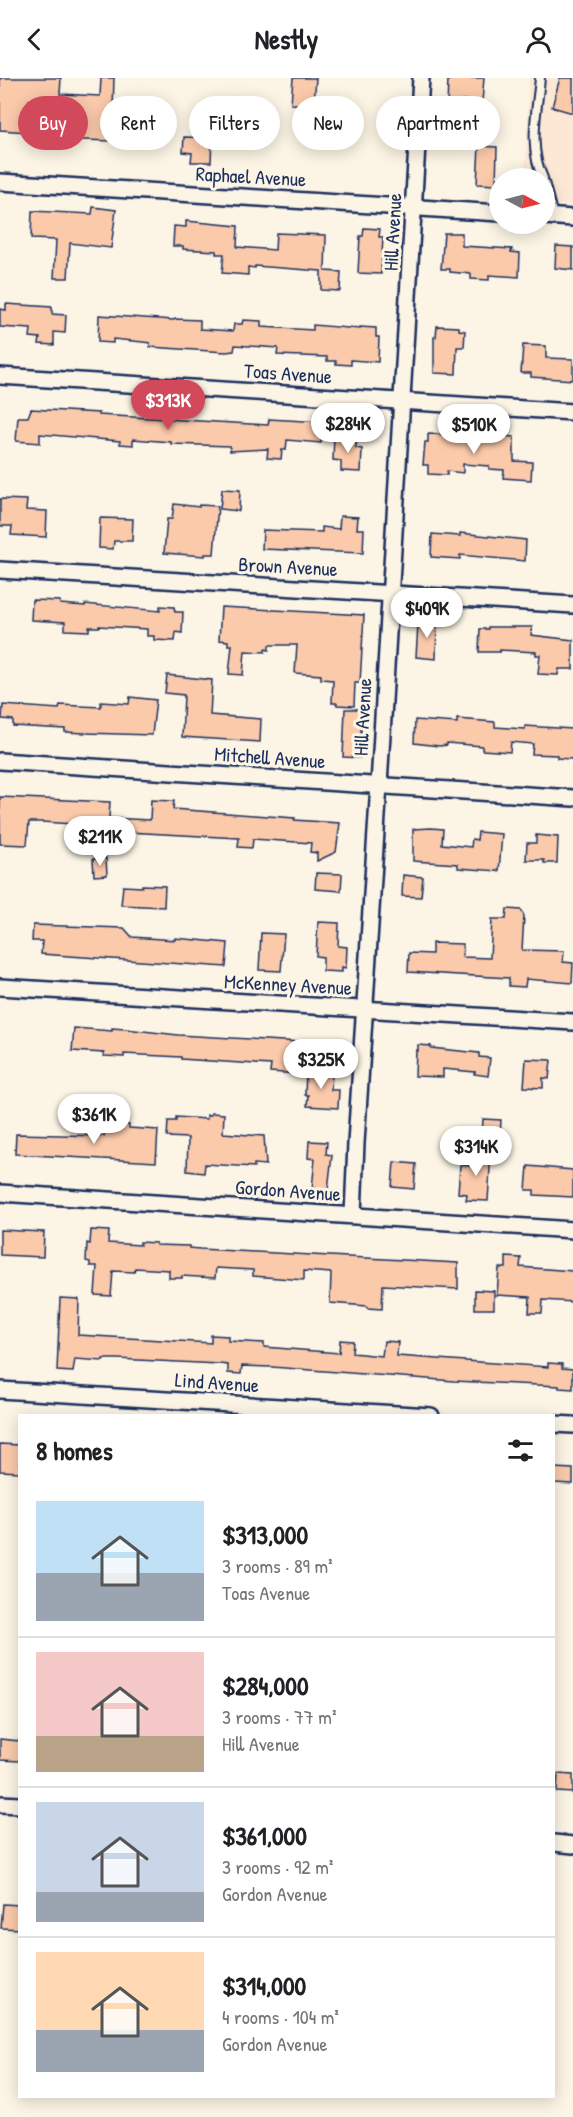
<!DOCTYPE html>
<html lang="en">
<head>
<meta charset="utf-8">
<style>
  body { margin:0; font-family:"Patrick Hand",sans-serif; background:#f6f6f6; color:#202124; height:100vh; display:flex; flex-direction:column; font-size:22px; white-space:nowrap }
  * { box-sizing:border-box; margin:0 }
  p { font-size:20px; color:#757577 }
  .icon { flex:none; width:33px; height:33px; fill:none; stroke:currentColor; stroke-width:2; stroke-linecap:round; stroke-linejoin:round }
  .map { position:relative; flex:1; overflow:hidden }
  .panel { position:absolute; left:18px; top:1336px; width:537px; height:684px; display:flex; flex-direction:column; background:#fff; border-radius:0px; box-shadow:0 3px 15px #0003 }
  .panel>* { flex:none }
  .top-card { position:absolute; left:18px; top:18px; width:537px; height:54px; display:flex; gap:12px }
  .needle { width:39px; rotate:97deg }
  .buttons { position:absolute; left:489px; top:90px; display:grid; gap:12px }
  .buttons a { display:grid; place-items:center; width:66px; height:66px; border-radius:50%; background:#fff; box-shadow:0 3px 15px #0003; font-size:30px }
  .price { position:absolute; translate:-50% -51px; padding:0 14px; border-radius:21px; background:#fff; color:#222; font-size:20px; line-height:39px; filter:drop-shadow(0 2px 3px #0008) }
  .price::after { content:''; position:absolute; left:50%; top:36px; width:18px; height:14px; margin-left:-9px; background:inherit; clip-path:polygon(0 0,100% 0,50% 100%) }
  .price.on { background:#d1495b; color:#fff }
  ul { padding:0; list-style:none }
  li { display:flex; align-items:center; gap:18px; height:150px; padding:0 18px }
  li+li { border-top:2px solid #e0e0e0 }
  li span { display:grid; place-items:center; flex:none; width:168px; height:120px; border-radius:0px; color:#555 }
  li>.icon { margin-inline-start:auto }
  span .icon { width:72px; height:72px; fill:#fffc; stroke-width:1 }
  li b { font-size:26px }
  h2 { display:flex; justify-content:space-between; align-items:center; height:72px; padding:0 18px; font-size:26px }
  .pill { padding:0 21px; border-radius:27px; background:#fff; box-shadow:0 3px 15px #0003; font-size:21px; line-height:54px }
  .pill.on { background:#d1495b; color:#fff }
  header { display:flex; justify-content:space-between; align-items:center; height:78px; padding:0 18px; background:#fff; font-size:27px; font-weight:800 }
  .map>svg:first-child { display:block }
  .built { fill:#fce8d4 }
  .building { fill:#fbcaab; stroke:#1b2f5e; stroke-width:1.5 }
  .lines { fill:none; stroke-linecap:round; stroke-linejoin:round }
  .lane-casing { stroke:#1b2f5e; stroke-width:12 }
  .street-casing { stroke:#1b2f5e; stroke-width:20 }
  .lane { stroke:#fcf5e5; stroke-width:8 }
  .street { stroke:#fcf5e5; stroke-width:15 }
  .labels { text-anchor:middle; dominant-baseline:central; stroke-width:6; stroke-linejoin:round; paint-order:stroke }
  .street-label { font-size:20px; fill:#1b2f5e; stroke:#fcf5e5 }
</style>
</head>
<body>
<header><svg class="icon" aria-label="back" viewBox="0 0 24 24"><path d="M15 5l-7 7 7 7"/></svg>Nestly<svg class="icon" aria-label="person" viewBox="0 0 24 24"><circle cx="12" cy="8" r="4"/><path d="M4 21q1-7 8-7t8 7"/></svg></header>
<div class="map">
<svg width="573" height="2039" viewBox="0 0 573 2039">
  <rect width="100%" height="100%" fill="#fcf5e5"/>
  <filter id="ink" filterUnits="userSpaceOnUse"><feTurbulence type="fractalNoise" baseFrequency=".0167" numOctaves="2"/><feDisplacementMap in="SourceGraphic" scale="12" xChannelSelector="R" yChannelSelector="G"/><feConvolveMatrix kernelMatrix="1 2 1 2 8 2 1 2 1" color-interpolation-filters="sRGB"/></filter>
  <g filter="url(#ink)">
    <path class="built" d="M529,0H573V127L545,124L544,100H525Z"/>
    <g class="building">
      <path d="M0,0H61L60,16L100,18L101,0H114L112,63L56,61L57,24L29,22L28,54L0,52Z"/>
      <path d="M293,0H316L314,26L332,27L329,67L309,66L310,27L291,26Z"/>
      <path d="M448,0H484L482,24L462,22V31L447,30Z"/>
      <path d="M560,0H573V35L552,29Z"/>
      <path d="M184,59L212,60L211,84H191L192,75L183,74Z"/>
      <path d="M479,68L497,69L496,107L477,106Z"/>
      <path d="M93,129L116,132L111,170L70,165L68,200H54L56,162L31,161L32,133L92,136Z"/>
      <path d="M186,143L238,148L237,169L275,172L276,155L326,157L325,193L341,194L340,213L321,212V193L255,188V190L248,189V197L222,195L224,176H216V173L183,171V168H173L174,148L186,149Z"/>
      <path d="M364,150L380,151L379,159H383L381,196L358,195L360,158H363Z"/>
      <path d="M444,155H462V168L512,171L511,174L520,175L519,199L489,197V202L471,201V196L450,194V191H441Z"/>
      <path d="M556,168L573,169V192L555,190Z"/>
      <path d="M6,226L52,229V236L66,237L65,255L54,254V267L39,266L40,260L30,259L31,251L0,249V231L6,232Z"/>
      <path d="M99,237L174,242L175,241L200,242V251L233,253L234,246H242L243,242L261,243V249L313,252V247L360,251V249L376,250V259H379L378,284L351,282V287L336,286V283H327V279L277,277L278,270L235,267L234,273L226,274L150,269V265L143,264L113,261V265L98,264Z"/>
      <path d="M437,248L459,249V252L465,253L464,269H457L456,296L434,295V259H436Z"/>
      <path d="M523,267L546,268V280L573,281V302L531,299V295H521Z"/>
      <path d="M31,331L99,335V337L268,347L269,341L322,344L321,365L287,362L286,372H282L281,381L267,380L268,371L230,373V368L171,366V364L133,361V367L120,366V363L40,356V365L16,363L18,339H28Z"/>
      <path d="M464,355L514,359V383L532,384L531,402L503,400L504,392L489,391V388L463,386V395L447,393V397L428,396V387H423L425,364H428V356L455,357Z"/>
      <path d="M334,358L357,359L356,370L362,371L361,394L341,393V383L333,382Z"/>
      <path d="M222,411L240,412L239,433L220,431Z"/>
      <path d="M0,421L27,422L26,432L47,433L46,459L11,457L12,448H0Z"/>
      <path d="M174,426L199,429V427L218,428L214,476H205V478L164,475L167,441H172Z"/>
      <path d="M340,438L358,439L357,451H364L363,475L262,471L263,452L322,454V449L339,451Z"/>
      <path d="M100,440L133,441L132,463H114L113,471L99,470Z"/>
      <path d="M460,455L526,462L525,483L460,477V481L431,479L432,456L460,458Z"/>
      <path d="M32,522L60,523V526L85,528V526L160,533V528L174,529L175,534H183L182,555L176,554L175,563L154,562V558H147V551L99,548V549H89V553L65,552V544L31,542Z"/>
      <path d="M221,529L364,537L360,605H355L354,628L337,627V625H332L333,602L321,601V597L295,595L297,567H269V572L265,571V574L245,573L243,597L229,596L232,567H228V563L219,562Z"/>
      <path d="M420,541L437,542L436,581L416,579L418,546H420Z"/>
      <path d="M488,549H532L531,557L573,562V591H559L558,597L538,596L540,577H536V574L500,572V574H479L480,551H488Z"/>
      <path d="M167,597L212,602L210,637L261,641L260,664L182,659L184,617L165,615Z"/>
      <path d="M130,619L156,622L152,657L85,655L65,654V651L13,648V642L2,641L3,627L59,631L60,627L101,629V624L129,626Z"/>
      <path d="M345,631H362L360,680L343,679Z"/>
      <path d="M457,641L495,644V649L525,651V648L573,651V680L571,681L557,680V677L532,676L533,666L511,664L510,674L482,672V668L447,665V667L439,668L414,665L415,642L457,645Z"/>
      <path d="M0,719L110,724L109,740L150,742L151,722L174,723L173,731L295,740L294,742L340,745L336,774L317,783V775L310,774L311,765L253,761L252,770L238,769L239,760L89,752L90,747L41,744H29L27,767L0,766Z"/>
      <path d="M431,750L443,751L442,766L471,769L472,761L477,762L478,754L502,756L499,793L458,790V786L413,783V751Z"/>
      <path d="M536,757L558,759L557,785H544V782H526L527,765H536Z"/>
      <path d="M106,780L107,797L94,798L93,781Z"/>
      <path d="M316,795L342,796L341,813L315,811Z"/>
      <path d="M403,797L423,799L421,819L402,818Z"/>
      <path d="M142,807L165,808L164,829L121,827L123,808L142,809Z"/>
      <path d="M507,831L521,832L524,838L522,872L564,873L563,884L573,885L572,905L526,901L525,909L509,908V900L408,894L409,875L432,876V865L463,866L462,879L490,880L492,841H506Z"/>
      <path d="M318,844L339,845L338,868L347,869L346,890L342,889V894L323,893V879L316,878Z"/>
      <path d="M33,847L124,850L132,859L175,862V860L228,865L226,889L41,876L42,863H32Z"/>
      <path d="M261,855L284,856L281,893L259,892Z"/>
      <path d="M74,950L112,953V950L126,951L178,957L301,964L299,996L270,994L271,987L181,981V979L124,976V979L104,978V975L72,973Z"/>
      <path d="M418,967L431,968V970L479,975V979L490,980L488,998L474,996L475,994L443,991V999L415,998L416,972L418,973Z"/>
      <path d="M526,981L551,982L549,1001L543,1000V1010L524,1009Z"/>
      <path d="M306,993L332,994L331,1012H339L338,1030L307,1028L308,1017H305Z"/>
      <path d="M211,1035L224,1036L223,1055L264,1058L266,1087L254,1086V1089L205,1086L204,1095L187,1093L188,1060L167,1059L168,1043H176V1039L207,1041V1037H211Z"/>
      <path d="M483,1041L501,1042L500,1059L482,1058Z"/>
      <path d="M105,1045L129,1047V1050L158,1052L156,1084L15,1076L16,1056L104,1058Z"/>
      <path d="M309,1063L327,1064L326,1076L332,1077L328,1112L312,1111L315,1081L308,1080Z"/>
      <path d="M476,1072L491,1073L488,1123L466,1122L467,1116L458,1115L460,1087L469,1088V1077H476Z"/>
      <path d="M394,1084L416,1086L414,1111L392,1109Z"/>
      <path d="M528,1088L573,1092V1119L534,1117V1112H526Z"/>
      <path d="M0,1152L44,1154L43,1179L0,1177Z"/>
      <path d="M91,1152L109,1153L108,1165L140,1167V1164L156,1165V1167L189,1168V1170L200,1171L458,1185V1211L383,1207L382,1231L367,1230V1228L330,1225L331,1195L304,1193V1202L253,1198V1192L216,1190L215,1200L182,1198V1200H169V1192L135,1190L134,1194L113,1193L111,1218L95,1217L97,1188H90V1184L86,1183L87,1165L90,1166Z"/>
      <path d="M506,1179L521,1180L520,1189L573,1193V1224L543,1222L542,1235H529L530,1219L497,1217L499,1190H506Z"/>
      <path d="M475,1212L494,1213V1231H475Z"/>
      <path d="M60,1220L79,1221L78,1257L211,1265V1257L228,1258V1263L264,1265V1269L339,1275L340,1262L353,1263L352,1275L382,1278L384,1263L398,1264L397,1278L548,1289V1285L562,1286V1290L573,1291V1311L559,1310V1308L454,1303L272,1289L242,1288L241,1296L228,1295V1287L219,1286L117,1281H103V1283L75,1281L73,1294L57,1293Z"/>
      <path d="M0,1366L20,1367V1394L0,1393Z"/>
      <path d="M554,1390L573,1391V1406L554,1405Z"/>
      <path d="M0,1661L20,1663V1683L0,1682Z"/>
      <path d="M558,1696L573,1697V1715L557,1714Z"/>
      <path d="M3,1826L20,1827V1851L1,1850Z"/>
    </g>
    <g class="lines">
      <g class="lane-casing">
        <g id="lane">
          <path d="M540,0C537,33 528,70 543,100"/>
          <path d="M544,104L553,138"/>
        </g>
      </g>
      <g class="street-casing">
        <g id="street">
          <path d="M0,104L500,135"/>
          <path d="M544,138L573,140"/>
          <path d="M0,298L573,334"/>
          <path d="M0,492L573,527"/>
          <path d="M0,683L573,720"/>
          <path d="M0,909L573,944"/>
          <path d="M0,1115L573,1152"/>
          <path d="M353,1137L356,1065L379,707L421,0"/>
          <path d="M0,1312L431,1338"/>
          <path d="M554,1346L573,1347"/>
          <path d="M0,1726L20,1727"/>
          <path d="M554,1765L573,1767"/>
        </g>
      </g>
      <use href="#lane" class="lane"/>
      <use href="#street" class="street"/>
    </g>
  </g>
  <g class="labels">
    <g class="street-label">
      <text transform="translate(251 98) rotate(3)">Raphael Avenue</text>
      <text transform="translate(392 154) rotate(-87)">Hill Avenue</text>
      <text transform="translate(288 295) rotate(4)">Toas Avenue</text>
      <text transform="translate(288 488) rotate(3)">Brown Avenue</text>
      <text transform="translate(362 639) rotate(-87)">Hill Avenue</text>
      <text transform="translate(270 679) rotate(4)">Mitchell Avenue</text>
      <text transform="translate(288 906) rotate(3)">McKenney Avenue</text>
      <text transform="translate(288 1112) rotate(4)">Gordon Avenue</text>
      <text transform="translate(217 1304) rotate(4)">Lind Avenue</text>
    </g>
  </g>
</svg>
<div class="buttons">
<a><svg class="needle" viewBox="-14 -14 28 28"><path d="M0-13l5 13h-10z" fill="#e53935"/><path d="M0 13l5-13h-10z" fill="#757577"/></svg></a>
</div>
<b class="price on" style="left:168px;top:353px">$313K</b>
<b class="price" style="left:348px;top:376px">$284K</b>
<b class="price" style="left:474px;top:377px">$510K</b>
<b class="price" style="left:427px;top:561px">$409K</b>
<b class="price" style="left:100px;top:789px">$211K</b>
<b class="price" style="left:321px;top:1012px">$325K</b>
<b class="price" style="left:94px;top:1067px">$361K</b>
<b class="price" style="left:476px;top:1099px">$314K</b>
<div class="top-card">
<a class="pill on">Buy</a>
<a class="pill">Rent</a>
<a class="pill">Filters</a>
<a class="pill">New</a>
<a class="pill">Apartment</a>
</div>
<section class="panel">
<h2>8 homes<svg class="icon" aria-label="filters" viewBox="0 0 24 24"><path d="M4 7h16M4 17h16"/><circle cx="9" cy="7" r="2"/><circle cx="15" cy="17" r="2"/></svg></h2>
<ul>
<li><span style="background:linear-gradient(#bfe0f5 60%,#9aa5b1 0)"><svg class="icon" aria-label="home" viewBox="0 0 24 24"><path d="M3 11l9-7 9 7M6 9v11h12V9"/></svg></span><div><b>$313,000</b><p>3 rooms · 89 m²</p><p>Toas Avenue</p></div></li>
<li><span style="background:linear-gradient(#f6c9c9 70%,#b9a48a 0)"><svg class="icon" aria-label="home" viewBox="0 0 24 24"><path d="M3 11l9-7 9 7M6 9v11h12V9"/></svg></span><div><b>$284,000</b><p>3 rooms · 77 m²</p><p>Hill Avenue</p></div></li>
<li><span style="background:linear-gradient(#c9d6e8 75%,#9aa5b1 0)"><svg class="icon" aria-label="home" viewBox="0 0 24 24"><path d="M3 11l9-7 9 7M6 9v11h12V9"/></svg></span><div><b>$361,000</b><p>3 rooms · 92 m²</p><p>Gordon Avenue</p></div></li>
<li><span style="background:linear-gradient(#ffd9b3 65%,#9aa5b1 0)"><svg class="icon" aria-label="home" viewBox="0 0 24 24"><path d="M3 11l9-7 9 7M6 9v11h12V9"/></svg></span><div><b>$314,000</b><p>4 rooms · 104 m²</p><p>Gordon Avenue</p></div></li>
</ul>
</section>
</div>
</body>
</html>
